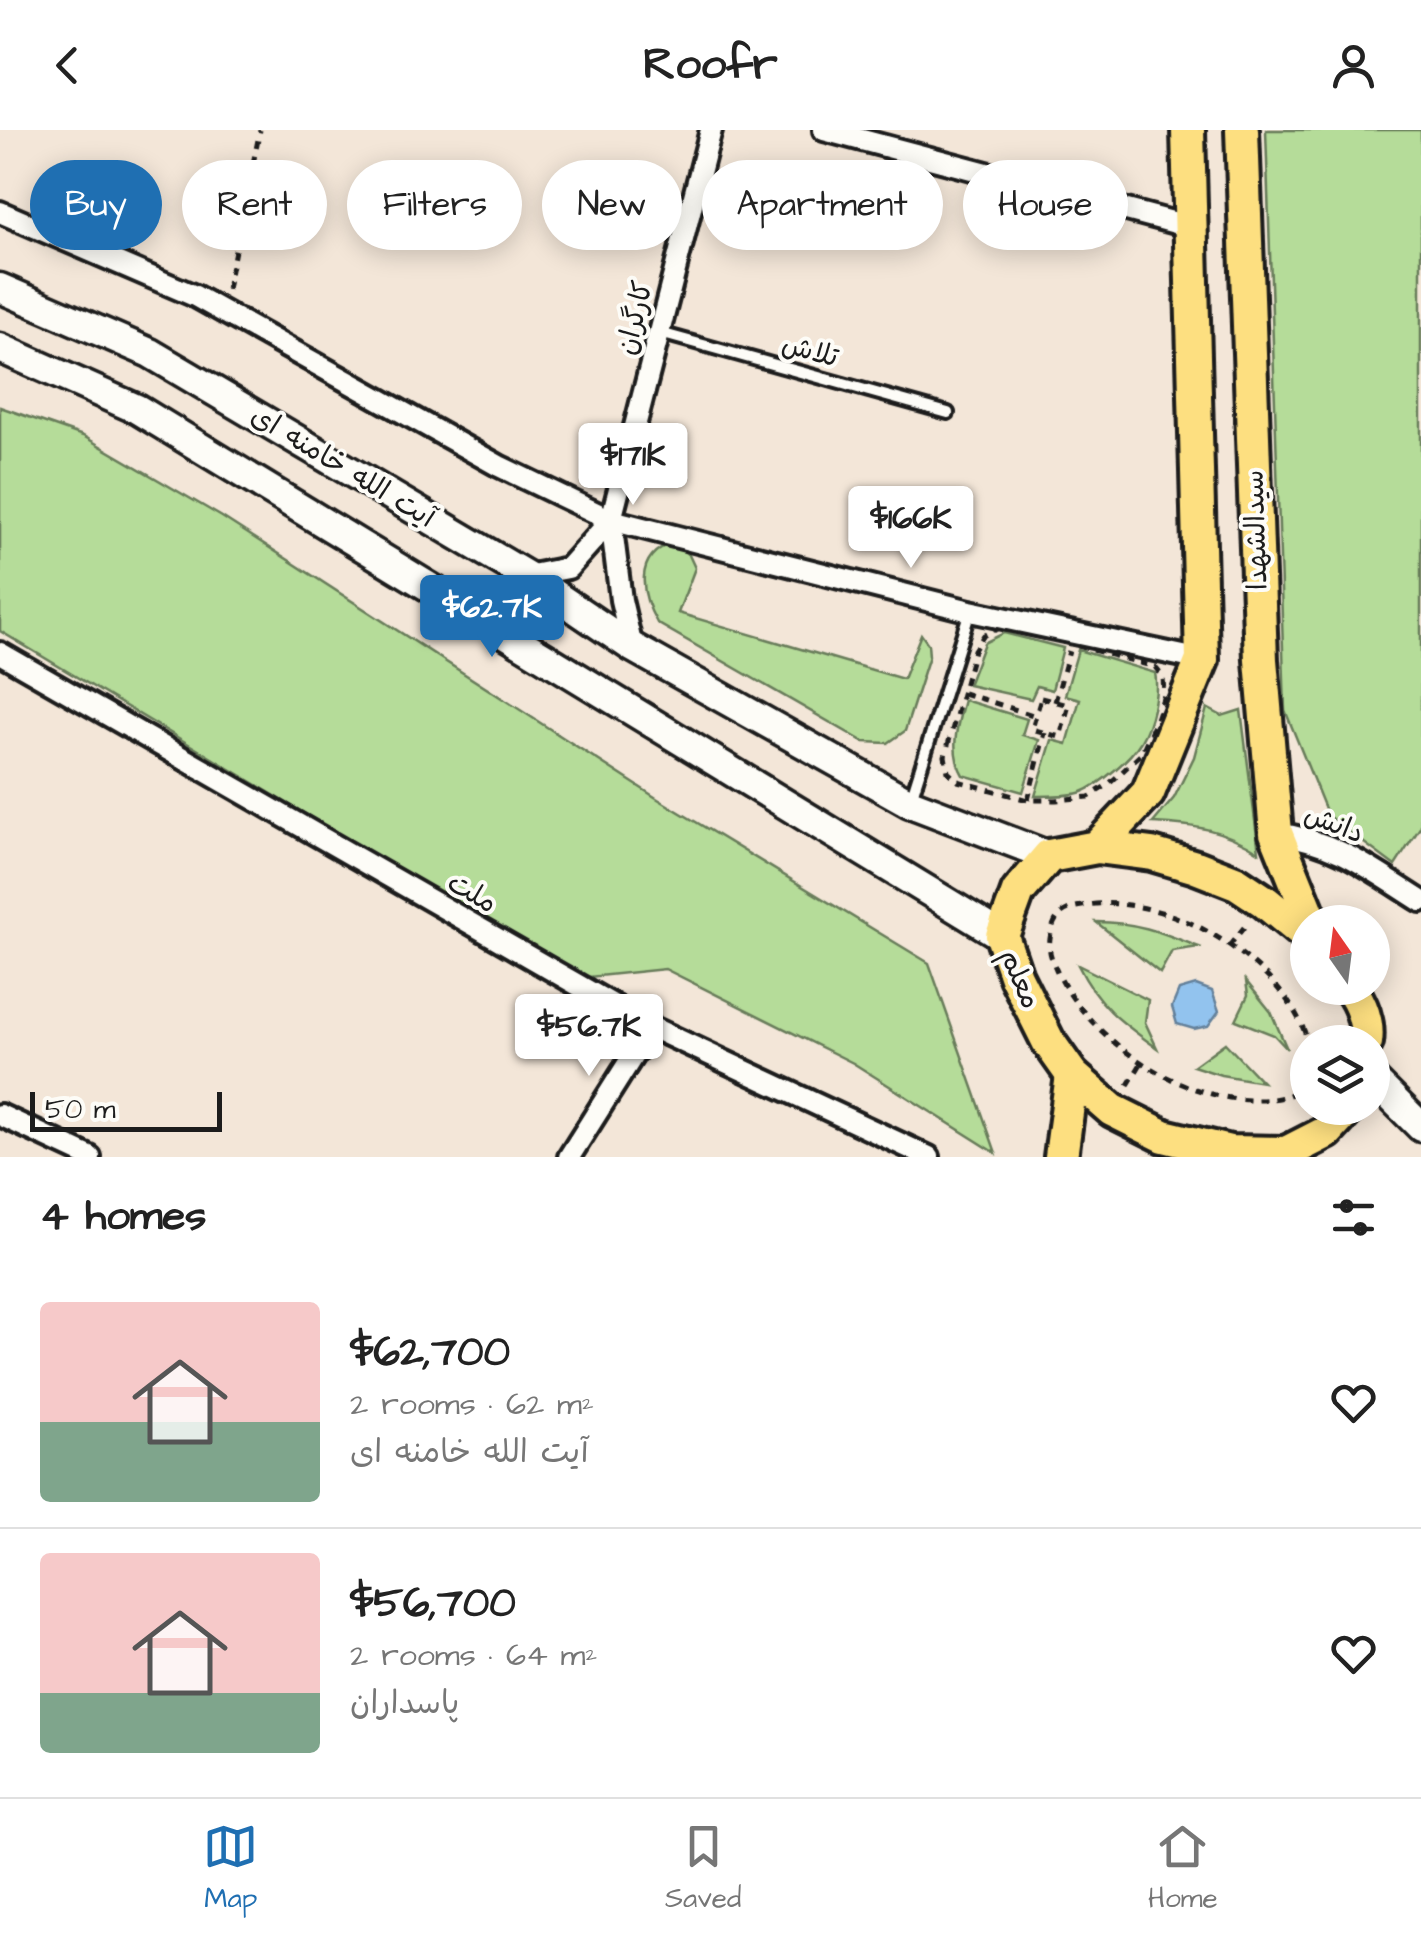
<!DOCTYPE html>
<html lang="en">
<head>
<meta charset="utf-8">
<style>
  body { margin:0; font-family:"Architects Daughter","Playpen Sans Arabic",sans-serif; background:#f2f2f2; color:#222; height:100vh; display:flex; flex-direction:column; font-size:38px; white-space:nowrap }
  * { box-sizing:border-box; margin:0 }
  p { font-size:32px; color:#767676 }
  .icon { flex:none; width:55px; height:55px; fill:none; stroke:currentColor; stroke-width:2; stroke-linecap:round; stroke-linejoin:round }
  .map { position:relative; height:1027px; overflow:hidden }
  .drawer { display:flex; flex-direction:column; background:#fff; flex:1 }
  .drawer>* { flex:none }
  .guide { position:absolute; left:30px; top:30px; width:1362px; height:90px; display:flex; gap:20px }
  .needle { width:65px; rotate:346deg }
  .tools { position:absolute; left:1290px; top:775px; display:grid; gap:20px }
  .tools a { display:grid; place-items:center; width:100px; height:100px; border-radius:50%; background:#fff; box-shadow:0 5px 25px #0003; font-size:50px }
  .scale { position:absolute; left:30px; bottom:25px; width:192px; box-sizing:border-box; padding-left:10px; border:5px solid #1c1c1c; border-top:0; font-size:28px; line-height:35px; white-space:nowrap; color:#1c1c1c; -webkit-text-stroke:8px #fdfcf7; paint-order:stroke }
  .price { position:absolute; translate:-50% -85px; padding:0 22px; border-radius:10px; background:#fff; color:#222; font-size:32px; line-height:65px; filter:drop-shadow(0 2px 5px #0008) }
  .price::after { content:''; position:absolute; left:50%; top:60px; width:30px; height:22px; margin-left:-15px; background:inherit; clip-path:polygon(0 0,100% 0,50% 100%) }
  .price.active { background:#1f6fb2; color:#fff }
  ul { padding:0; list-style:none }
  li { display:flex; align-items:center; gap:30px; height:250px; padding:0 40px }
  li+li { border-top:2px solid #e0e0e0 }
  li span { display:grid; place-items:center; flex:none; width:280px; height:200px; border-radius:10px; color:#555 }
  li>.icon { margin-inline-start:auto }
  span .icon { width:120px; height:120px; fill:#fffc; stroke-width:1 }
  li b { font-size:42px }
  h2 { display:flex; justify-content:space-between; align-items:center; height:120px; padding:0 40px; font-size:42px }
  .chip { padding:0 35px; border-radius:45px; background:#fff; box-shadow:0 5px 25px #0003; font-size:35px; line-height:90px }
  .chip.active { background:#1f6fb2; color:#fff }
  header { display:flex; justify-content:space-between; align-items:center; height:130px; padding:0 40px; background:#fff; font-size:45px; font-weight:800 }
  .menu { display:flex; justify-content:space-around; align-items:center; height:140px; border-top:2px solid #e0e0e0; background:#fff; font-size:28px; color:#767676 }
  .menu a { display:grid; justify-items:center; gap:5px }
  .menu .active { color:#1f6fb2 }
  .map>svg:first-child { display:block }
  .green { fill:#b5dc99; stroke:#687c5a; stroke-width:2.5 }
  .water { fill:#92c3ee; stroke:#63809a; stroke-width:2.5 }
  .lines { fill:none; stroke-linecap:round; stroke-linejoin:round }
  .lane-casing { stroke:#1c1c1c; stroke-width:18 }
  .street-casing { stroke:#1c1c1c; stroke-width:28 }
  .secondary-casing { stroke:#1c1c1c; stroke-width:35 }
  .primary-casing { stroke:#1c1c1c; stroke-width:40 }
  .path { stroke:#1c1c1c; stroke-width:5; stroke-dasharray:8 8; stroke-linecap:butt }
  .lane { stroke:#fdfcf7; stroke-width:10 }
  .street { stroke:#fdfcf7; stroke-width:20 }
  .secondary { stroke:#fdfcf7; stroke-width:28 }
  .primary { stroke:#fddf80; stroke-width:32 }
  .labels { text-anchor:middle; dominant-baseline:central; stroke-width:8; stroke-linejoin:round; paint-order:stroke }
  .street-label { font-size:28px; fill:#1c1c1c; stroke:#fdfcf7 }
</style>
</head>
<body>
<header><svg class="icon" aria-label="back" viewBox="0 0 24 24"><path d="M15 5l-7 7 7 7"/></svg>Roofr<svg class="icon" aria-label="person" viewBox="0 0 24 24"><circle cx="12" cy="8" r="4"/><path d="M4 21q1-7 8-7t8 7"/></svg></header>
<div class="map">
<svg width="1421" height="1027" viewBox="0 0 1421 1027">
  <rect width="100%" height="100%" fill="#f3e6d8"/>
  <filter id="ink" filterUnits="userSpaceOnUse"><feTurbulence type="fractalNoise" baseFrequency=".01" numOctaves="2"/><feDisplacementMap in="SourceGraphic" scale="20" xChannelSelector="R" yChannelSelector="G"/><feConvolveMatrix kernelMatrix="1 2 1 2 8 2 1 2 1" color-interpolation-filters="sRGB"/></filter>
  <g filter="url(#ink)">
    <g class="green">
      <path d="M1266,0H1421V696L1395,736L1328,686L1285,580Z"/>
      <path d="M0,277L83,306L222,387L658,669L929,833L996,1023L853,933L665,839L579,848L0,501Z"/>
      <path d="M672,413L689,425L695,438L678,483L903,549L921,504L928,514L929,526L905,601L888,613L864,612L657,493C641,465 633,426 672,413Z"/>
      <path d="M1004,503L1063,518L1052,560L1037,556L1031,569L968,555L984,513Z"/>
      <path d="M1078,520L1155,543C1159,562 1151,594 1141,611C1131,628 1100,655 1082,662C1069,667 1049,665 1035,666L1052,610L1067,614L1080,569L1065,565Z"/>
      <path d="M964,570L1027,589L1022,605L1039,610L1023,662L963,645C949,621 957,596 964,570Z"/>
      <path d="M1207,578L1222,586L1241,580L1259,722C1223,699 1195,695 1153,693L1174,668L1194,627Z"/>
      <path d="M1096,792C1137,792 1161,802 1199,817L1172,821L1160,843Z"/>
      <path d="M1078,835L1148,870L1145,892L1157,918C1121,892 1098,876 1078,835Z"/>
      <path d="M1246,851L1271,882L1287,919L1274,905L1236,890L1248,865Z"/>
      <path d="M1225,913L1262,952L1221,945L1193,936Z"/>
    </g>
    <path class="water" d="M1196,855L1212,861L1219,881L1208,896L1194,899L1177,894L1172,877L1179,860Z"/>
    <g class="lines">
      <g class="lane-casing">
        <g id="lane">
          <path d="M660,203L948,283"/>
          <path d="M910,672L970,481"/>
        </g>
      </g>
      <g class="street-casing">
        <g id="street">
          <path d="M824,0L1191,97"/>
          <path d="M0,82L195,166L499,336L611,390L970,481L1202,530"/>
          <path d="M611,390L711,0"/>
          <path d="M527,446L568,438L611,390L621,470L632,517"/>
          <path d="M0,523L651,897L929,1027"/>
          <path d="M1276,703C1338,712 1370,739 1421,771"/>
          <path d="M0,985L90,1027"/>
          <path d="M569,1027L651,897"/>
        </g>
      </g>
      <g class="secondary-casing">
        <g id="secondary">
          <path d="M0,158L150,223L527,446L632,517L910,673L1049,726"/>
          <path d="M0,218L137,279L1002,806"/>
          <path d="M1372,948L1421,997"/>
        </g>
      </g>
      <g class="primary-casing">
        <g id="primary">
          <path d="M1242,0L1261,530L1276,703L1312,792"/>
          <path d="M1097,717L1148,663L1202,530L1188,0"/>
          <path d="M1308,807L1264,771L1237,753L1196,737L1152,724L1097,717L1049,726L1018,762L1002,806L1016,847L1048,911L1072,945L1112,980L1164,1006L1230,1022L1286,1023L1327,1002L1349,978"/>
          <path d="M1350,858C1361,873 1369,893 1366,912"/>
          <path d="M1061,1027L1072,945"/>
        </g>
      </g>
      <g class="path">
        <path d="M227,159L260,0"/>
        <path d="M1000,498H1012L1155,537L1163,547L1164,565L1155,592L1141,624L1109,654L1089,667L1056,670H1028L958,651L948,642L945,626L974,520L984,505Z"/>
        <path d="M963,563L1036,586"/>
        <path d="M1041,568L1069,575L1060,607L1032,599Z"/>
        <path d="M1055,572L1069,521"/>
        <path d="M1028,670L1045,603"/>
        <path d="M1229,816L1249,791"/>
        <path d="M1308,951C1295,967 1279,969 1260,970C1217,972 1167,951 1132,926C1099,903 1063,865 1051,826C1048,817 1050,805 1053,796C1058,782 1068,778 1082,776C1120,768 1168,781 1201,798C1245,821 1294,863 1308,912"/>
        <path d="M1128,955L1142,932"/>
      </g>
      <use href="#lane" class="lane"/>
      <use href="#street" class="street"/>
      <use href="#secondary" class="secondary"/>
      <use href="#primary" class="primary"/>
    </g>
  </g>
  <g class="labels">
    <g class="street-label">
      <text transform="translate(635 188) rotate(-76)">کارگران</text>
      <text transform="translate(810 221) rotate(15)">تلاش</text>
      <text transform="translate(343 337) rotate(31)">آیت الله خامنه ای</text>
      <text transform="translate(1256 400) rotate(-92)">سیدالشهدا</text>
      <text transform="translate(1334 694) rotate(21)">دانش</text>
      <text transform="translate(472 763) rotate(30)">ملت</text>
      <text transform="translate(1020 849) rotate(67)">معلم</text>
    </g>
  </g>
</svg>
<div class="tools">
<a><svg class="needle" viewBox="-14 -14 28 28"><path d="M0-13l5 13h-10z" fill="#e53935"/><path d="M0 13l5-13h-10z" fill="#767676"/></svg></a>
<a><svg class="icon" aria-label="layers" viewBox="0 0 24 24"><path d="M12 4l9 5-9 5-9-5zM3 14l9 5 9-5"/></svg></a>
</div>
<div class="scale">50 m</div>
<b class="price" style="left:633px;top:378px">$171K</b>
<b class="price" style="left:911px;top:441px">$166K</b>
<b class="price active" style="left:492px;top:530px">$62.7K</b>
<b class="price" style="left:589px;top:949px">$56.7K</b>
<div class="guide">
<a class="chip active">Buy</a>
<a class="chip">Rent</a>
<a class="chip">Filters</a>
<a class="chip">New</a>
<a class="chip">Apartment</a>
<a class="chip">House</a>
</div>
</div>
<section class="drawer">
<h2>4 homes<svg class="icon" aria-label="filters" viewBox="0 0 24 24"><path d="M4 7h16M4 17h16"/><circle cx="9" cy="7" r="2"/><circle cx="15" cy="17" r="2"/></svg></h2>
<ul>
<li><span style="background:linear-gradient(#f6c9c9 60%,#7fa58c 0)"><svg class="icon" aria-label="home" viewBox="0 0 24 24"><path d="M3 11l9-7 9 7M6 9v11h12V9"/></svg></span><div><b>$62,700</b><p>2 rooms · 62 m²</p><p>آیت الله خامنه ای</p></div><svg class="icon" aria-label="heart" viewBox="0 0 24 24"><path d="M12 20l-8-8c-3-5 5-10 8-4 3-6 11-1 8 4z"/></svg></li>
<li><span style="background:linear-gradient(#f6c9c9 70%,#7fa58c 0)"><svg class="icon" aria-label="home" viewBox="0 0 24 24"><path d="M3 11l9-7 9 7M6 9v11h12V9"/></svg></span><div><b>$56,700</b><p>2 rooms · 64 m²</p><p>پاسداران</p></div><svg class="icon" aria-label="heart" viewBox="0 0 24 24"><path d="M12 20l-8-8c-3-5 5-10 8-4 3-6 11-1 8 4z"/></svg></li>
</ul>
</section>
<nav class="menu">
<a class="active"><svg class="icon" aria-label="map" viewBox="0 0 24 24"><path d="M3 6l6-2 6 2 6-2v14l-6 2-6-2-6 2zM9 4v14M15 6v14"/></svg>Map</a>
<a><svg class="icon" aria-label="saved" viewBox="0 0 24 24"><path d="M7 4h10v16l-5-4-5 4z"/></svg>Saved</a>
<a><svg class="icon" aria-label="home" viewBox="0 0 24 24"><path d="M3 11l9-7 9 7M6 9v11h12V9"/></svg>Home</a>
</nav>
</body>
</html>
